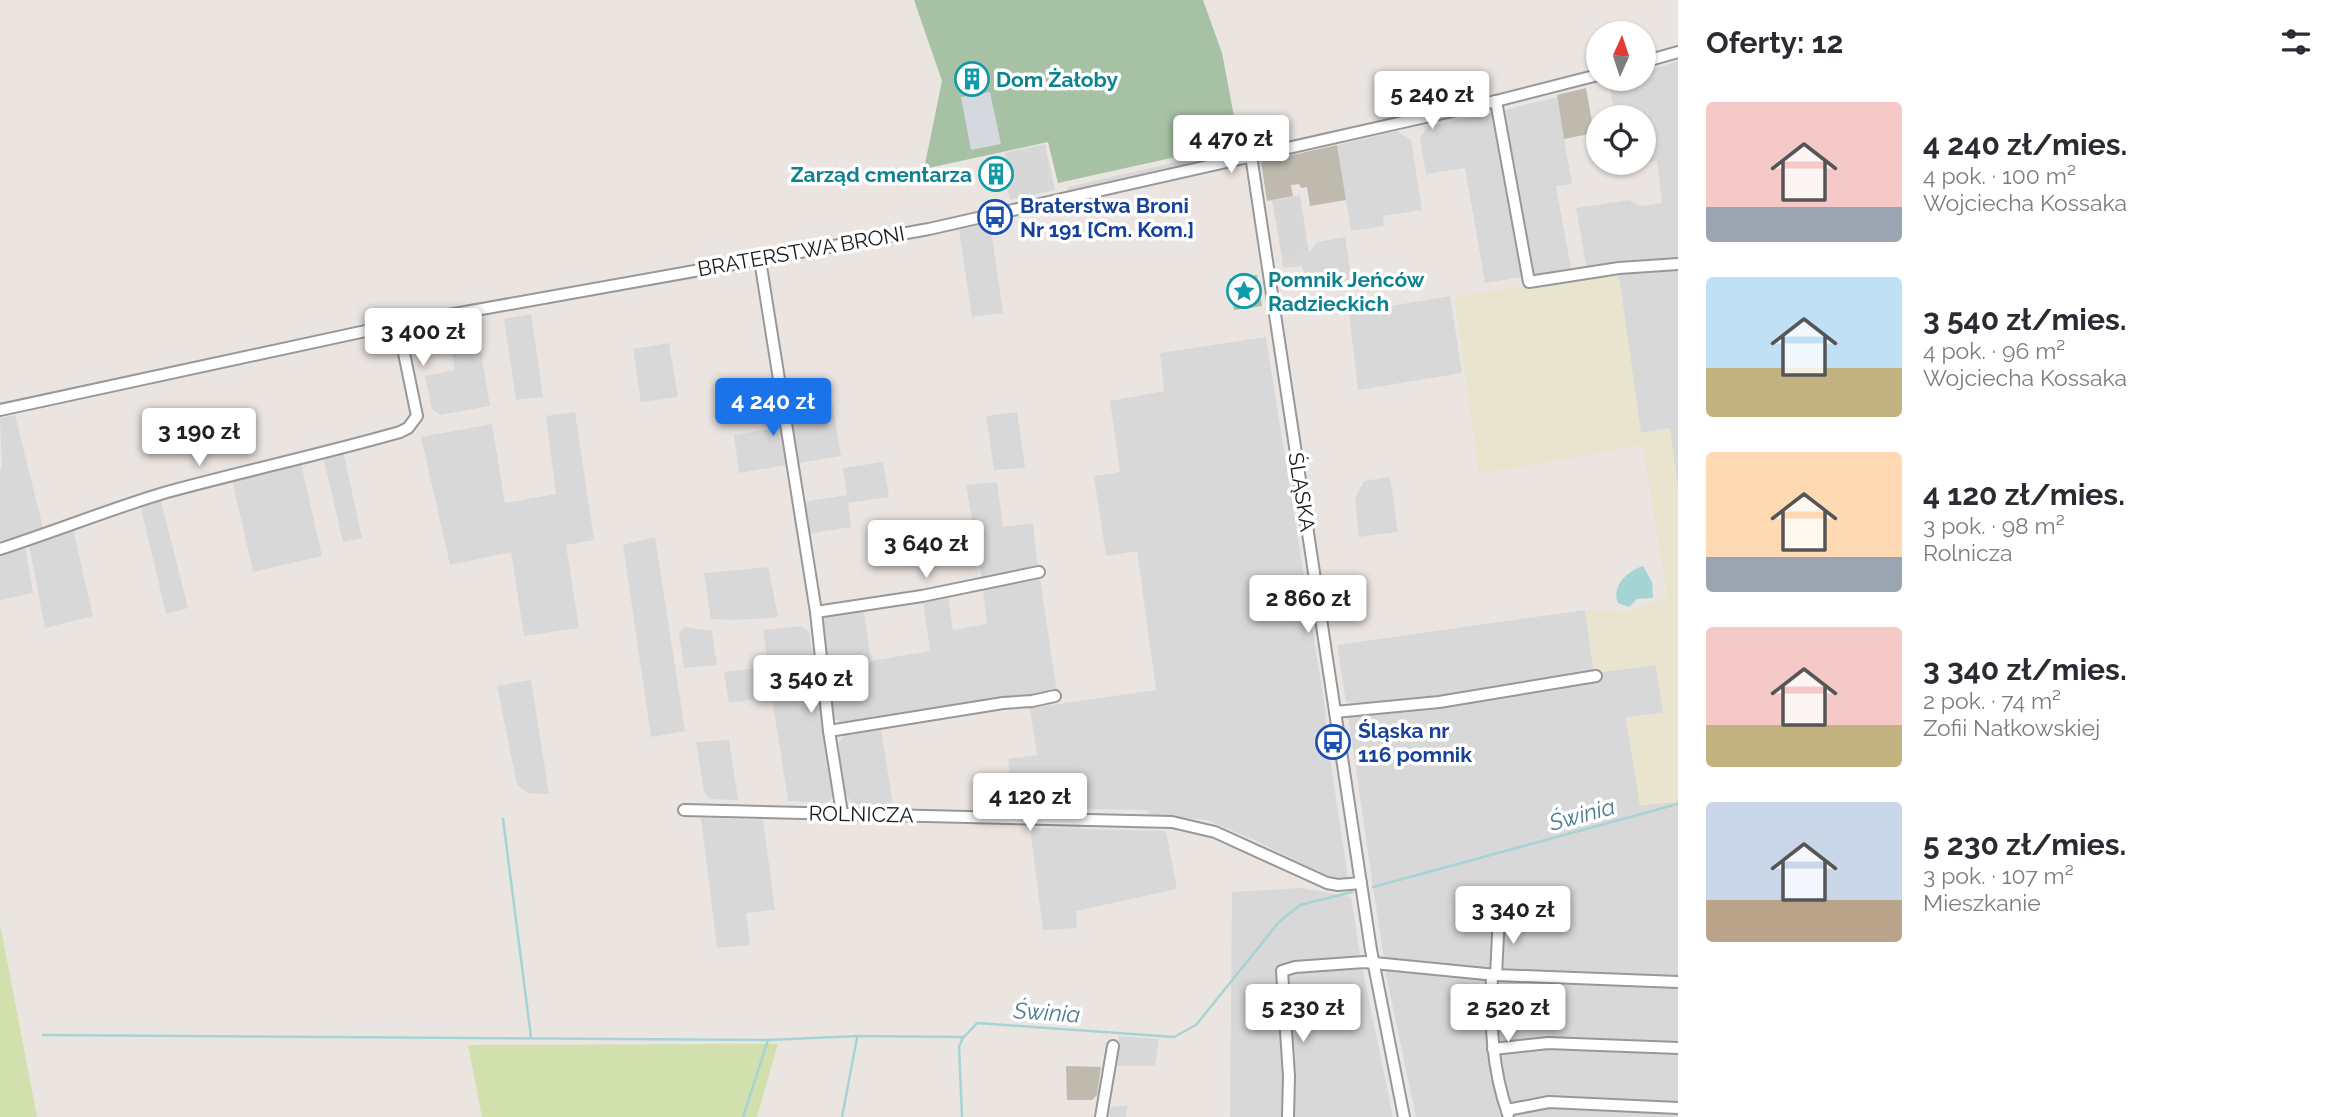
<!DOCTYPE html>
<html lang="pl">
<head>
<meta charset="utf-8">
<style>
  body { margin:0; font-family:Raleway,sans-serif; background:#f2f2f3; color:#2b2b33; height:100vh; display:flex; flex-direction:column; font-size:26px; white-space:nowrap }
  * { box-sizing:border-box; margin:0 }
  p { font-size:23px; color:#7c7c81 }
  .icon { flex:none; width:38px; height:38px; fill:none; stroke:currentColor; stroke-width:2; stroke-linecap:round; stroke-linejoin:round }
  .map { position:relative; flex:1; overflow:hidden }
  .side { display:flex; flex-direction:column; background:#fff; width:665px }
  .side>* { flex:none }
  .needle { width:46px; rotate:3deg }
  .tools { position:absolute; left:1586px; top:21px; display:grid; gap:14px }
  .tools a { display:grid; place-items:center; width:70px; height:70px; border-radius:50%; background:#fff; box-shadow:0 2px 5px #0004; font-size:35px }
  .price { position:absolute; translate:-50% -60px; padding:0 16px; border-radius:7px; background:#fff; color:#222; font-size:23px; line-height:46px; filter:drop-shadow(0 2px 4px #0008) }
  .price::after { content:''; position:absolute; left:50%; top:42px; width:21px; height:16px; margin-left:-10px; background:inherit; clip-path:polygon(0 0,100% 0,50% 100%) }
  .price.on { background:#1a73e8; color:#fff }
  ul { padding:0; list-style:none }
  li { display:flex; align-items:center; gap:21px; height:175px; padding:0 28px }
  li span { display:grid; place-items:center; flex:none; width:196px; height:140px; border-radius:7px; color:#555 }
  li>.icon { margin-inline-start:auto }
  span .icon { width:84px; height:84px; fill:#fffc; stroke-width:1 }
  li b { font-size:30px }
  h2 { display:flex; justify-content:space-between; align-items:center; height:84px; padding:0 28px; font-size:30px }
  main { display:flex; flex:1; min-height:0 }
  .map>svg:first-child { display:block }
  .residential { fill:#d9d8d8 }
  .construction { fill:#bebaae }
  .farmland { fill:#e8e4ce }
  .grass { fill:#d1e0ac }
  .cemetery { fill:#a7c1a5 }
  .parking { fill:#d7d7d7 }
  .plaza { fill:#d6d8e0 }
  .water { fill:#a6d4d4 }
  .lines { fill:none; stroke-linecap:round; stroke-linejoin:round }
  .stream { stroke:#a6d4d4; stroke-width:2.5 }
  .minor-casing { stroke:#989898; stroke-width:14 }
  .minor { stroke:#fff; stroke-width:10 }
  .labels { text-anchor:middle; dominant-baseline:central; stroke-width:7; stroke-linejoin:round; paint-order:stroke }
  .culture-label { font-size:21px; font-weight:bold; fill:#0d838f; stroke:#fff; text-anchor:start }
  .transit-label { font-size:21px; font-weight:bold; fill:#164399; stroke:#fff; text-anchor:start }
  .street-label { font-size:21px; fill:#1b1b1b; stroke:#fff }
  .water-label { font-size:23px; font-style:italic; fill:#4d7d8f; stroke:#fff }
</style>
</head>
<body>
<main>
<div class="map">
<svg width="1678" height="1117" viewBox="0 0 1678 1117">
  <rect width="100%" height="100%" fill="#ebe5e1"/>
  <g class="residential">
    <path d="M1678,61V257H1676V260L1587,270L1576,208L1629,200L1641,206L1662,203L1657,161L1623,166V163H1643V117H1615L1609,82L1620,79H1643V72Z"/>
    <path d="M1557,97L1572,184L1556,186L1571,269L1533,275L1530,273L1503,113L1504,110Z"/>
    <path d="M1494,112L1523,277L1485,283L1465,168L1426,174L1420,138L1427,127Z"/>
    <path d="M1397,131L1411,140L1422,210L1383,216L1384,226L1351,231L1337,145Z"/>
    <path d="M990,223L1003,313L972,317L959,230Z"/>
    <path d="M1345,237L1352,280L1308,286L1302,266L1283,268L1282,258L1309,253L1317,242Z"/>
    <path d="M1678,269V490L1670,429L1641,433L1618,271Z"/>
    <path d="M1450,296L1462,373L1358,390L1349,313Z"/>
    <path d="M531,314L543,397L516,400L504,319Z"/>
    <path d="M476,321L490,406L440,415L432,409L425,376L455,370L447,327Z"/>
    <path d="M1266,337L1325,708L1327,737L1348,878L1329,877L1252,839L1206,820L1148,814L1147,810L1014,808L1008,759L1037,755L1030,708L1156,690L1137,551L1106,556L1094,476L1120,472L1110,401L1164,391L1160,353Z"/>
    <path d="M669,343L678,397L641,402L633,349Z"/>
    <path d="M829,383L841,456L739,473L734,435L783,427L779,391Z"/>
    <path d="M575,412L594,540L566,545L579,628L524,636L511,552L450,565L421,437L492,424L505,503L556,494L546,416Z"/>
    <path d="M1017,412L1025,468L994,470L986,416Z"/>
    <path d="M15,415L43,528L0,541V469L2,468L0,418Z"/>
    <path d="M343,451L362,538L343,542L323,456Z"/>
    <path d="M883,462L889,497L848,503L851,527L801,535L796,503L847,495L843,468Z"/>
    <path d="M301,463L322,556L253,572L232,479Z"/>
    <path d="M1390,477L1398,532L1359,537L1355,499L1364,481Z"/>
    <path d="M997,482L1003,527L1033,523L1038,568L982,578L966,485Z"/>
    <path d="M161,501L188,608L166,614L141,508Z"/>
    <path d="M73,529L93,616L45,628L29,545Z"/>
    <path d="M655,537L685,731L651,737L623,545Z"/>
    <path d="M25,547L33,593L0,600V555Z"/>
    <path d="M768,567L778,616L774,618L732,620L711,619L704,573Z"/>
    <path d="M1040,579L1057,692L842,724L834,718L820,625L826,617L864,611L871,661L930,651L923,600L948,596L953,630L987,624L983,590Z"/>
    <path d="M1585,610L1594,673L1656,665L1663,713L1626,718L1640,805L1678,802V1117H1416L1385,970H1393L1392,959L1384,958L1373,887L1348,714L1355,713L1354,702H1346L1337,645Z"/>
    <path d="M802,626L809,632L834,797L826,803L788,801L772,697L729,703L724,672L768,667L763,630Z"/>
    <path d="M684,627L712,631L717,665L684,668L679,633Z"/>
    <path d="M531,680L549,794L528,793L517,785L497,686Z"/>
    <path d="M881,728L893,806L854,804L845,795L838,744L844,735Z"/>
    <path d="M729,740L738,800L710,799L704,792L696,742Z"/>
    <path d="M701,818L763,820L775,910L746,913L750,945L717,948Z"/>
    <path d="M1030,828L1166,831L1177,889L1076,911L1077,928L1043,930Z"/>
    <path d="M1301,888L1351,897L1362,967L1393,1117H1230L1232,892Z"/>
    <path d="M1119,1036L1159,1039L1155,1066H1114Z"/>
    <path d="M1128,1105L1126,1117H1106L1107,1112L1112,1107Z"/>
  </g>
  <g class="construction">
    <path d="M1586,88L1594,133L1564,139L1557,95Z"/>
    <path d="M1337,145L1346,200L1310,206L1307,187L1301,188L1299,184L1291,185L1293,196L1267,201L1261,162Z"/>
    <path d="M1066,1066L1101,1067L1097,1095L1092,1100H1067Z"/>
  </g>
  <path class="farmland" d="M1618,271L1641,433L1670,428L1678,490V802L1640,805L1626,717L1663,713L1656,665L1594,673L1585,610L1628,612L1667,597L1643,445L1479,474L1454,297Z"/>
  <g class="grass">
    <path d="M0,924L37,1117H0Z"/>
    <path d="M778,1044L757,1117H482L468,1045Z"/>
  </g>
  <g class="cemetery">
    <path d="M914,0H1203L1222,53L1237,132L1230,145L1058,183L1048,142L924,169L942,81Z"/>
    <path d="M1257,275L1262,306L1234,310L1229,279Z"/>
  </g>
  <g class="parking">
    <path d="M1045,144L1055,190L1010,200L1005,176L1010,174L1005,153Z"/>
    <path d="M1216,153L1221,158L1066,193L1068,187Z"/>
    <path d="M1300,195L1309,253L1282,258L1272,200Z"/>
  </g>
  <path class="plaza" d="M990,92L1001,144L971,150L961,97Z"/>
  <path class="water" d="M1643,566L1652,582L1653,598L1637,599L1629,607L1618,603C1611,585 1628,571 1643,566Z"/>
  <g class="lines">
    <g class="stream">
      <path d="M503,819L531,1037"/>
      <path d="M1373,887L1678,804"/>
      <path d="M43,1035L768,1040"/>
      <path d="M743,1117L768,1040L858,1036L964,1037L977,1023L1174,1037L1196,1025L1279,922L1300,905L1352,892"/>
      <path d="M842,1117L857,1038"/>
      <path d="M962,1117L959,1047L963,1037"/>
    </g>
    <g class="minor-casing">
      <g id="minor">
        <path d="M1643,62L1678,52"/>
        <path d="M1496,101L1529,282L1619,268L1678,264"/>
        <path d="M1253,156L1252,162L1371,950L1404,1117"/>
        <path d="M760,260L816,612L829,731L842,813"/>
        <path d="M0,410L398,324L929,229L1496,101L1598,75"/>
        <path d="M0,549C56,531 110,509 167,492C244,471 323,454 400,432L408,428L417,416L398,324"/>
        <path d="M816,612L922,596L1039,572"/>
        <path d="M1335,712L1439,702L1596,676"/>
        <path d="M829,731L1003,703L1032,701L1055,696"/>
        <path d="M684,810L1172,822L1215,832L1327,883L1338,885L1361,883"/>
        <path d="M1492,975C1490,1023 1492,1069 1508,1114"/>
        <path d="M1496,975L1499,915"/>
        <path d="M1493,1049L1548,1043L1678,1048"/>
        <path d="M1507,1110L1549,1102L1678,1108"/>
        <path d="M1101,1117L1113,1046"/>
        <path d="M1288,1117L1289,1076L1282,971L1295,967L1364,962L1496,975L1678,982"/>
      </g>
    </g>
    <use href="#minor" class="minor"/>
  </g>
  <defs>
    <g id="building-ring" transform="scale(1.75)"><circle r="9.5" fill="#fff" stroke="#0f9aa8" stroke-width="1.5"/><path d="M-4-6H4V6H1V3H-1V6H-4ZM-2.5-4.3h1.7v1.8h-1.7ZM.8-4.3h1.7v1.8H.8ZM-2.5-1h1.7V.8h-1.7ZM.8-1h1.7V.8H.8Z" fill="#0f9aa8"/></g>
    <g id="bus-ring" transform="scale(1.75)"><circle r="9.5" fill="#fff" stroke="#1a4fb4" stroke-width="1.5"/><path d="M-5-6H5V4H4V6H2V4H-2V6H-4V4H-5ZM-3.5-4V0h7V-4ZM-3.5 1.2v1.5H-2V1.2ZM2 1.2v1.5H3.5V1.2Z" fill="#1a4fb4"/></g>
    <g id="sight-ring" transform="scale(1.75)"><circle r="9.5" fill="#fff" stroke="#0f9aa8" stroke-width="1.5"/><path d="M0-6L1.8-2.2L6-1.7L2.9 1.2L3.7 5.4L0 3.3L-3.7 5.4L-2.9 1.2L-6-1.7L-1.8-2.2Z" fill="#0f9aa8"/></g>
  </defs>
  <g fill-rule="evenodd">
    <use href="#building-ring" x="972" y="79"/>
    <use href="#building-ring" x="996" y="174"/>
    <use href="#bus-ring" x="995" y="217"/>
    <use href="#sight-ring" x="1244" y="291"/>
    <use href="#bus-ring" x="1333" y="742"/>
  </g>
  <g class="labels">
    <g class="culture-label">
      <text x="996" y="79">Dom Żałoby</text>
      <text x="972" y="174" text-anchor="end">Zarząd cmentarza</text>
      <text x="1268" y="279">Pomnik Jeńców<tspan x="1268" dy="24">Radzieckich</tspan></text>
    </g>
    <g class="transit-label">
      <text x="1020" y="205">Braterstwa Broni<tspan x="1020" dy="24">Nr 191 [Cm. Kom.]</tspan></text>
      <text x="1358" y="730">Śląska nr<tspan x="1358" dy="24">116 pomnik</tspan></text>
    </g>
    <g class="street-label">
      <text transform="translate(801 251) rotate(-10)">BRATERSTWA BRONI</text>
      <text transform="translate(1302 492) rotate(81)">ŚLĄSKA</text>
      <text transform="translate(861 814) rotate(1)">ROLNICZA</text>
    </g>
    <g class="water-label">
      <text transform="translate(1582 814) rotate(-15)">Świnia</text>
      <text transform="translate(1047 1012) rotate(4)">Świnia</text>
    </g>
  </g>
</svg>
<div class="tools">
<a><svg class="needle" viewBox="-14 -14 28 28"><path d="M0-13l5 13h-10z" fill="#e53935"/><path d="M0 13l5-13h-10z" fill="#7c7c81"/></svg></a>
<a><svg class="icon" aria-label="locate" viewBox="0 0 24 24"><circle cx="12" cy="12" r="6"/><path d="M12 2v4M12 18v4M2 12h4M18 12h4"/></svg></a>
</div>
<b class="price" style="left:1432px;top:131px">5 240 zł</b>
<b class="price" style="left:1231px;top:175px">4 470 zł</b>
<b class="price" style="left:423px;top:368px">3 400 zł</b>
<b class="price on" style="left:773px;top:438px">4 240 zł</b>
<b class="price" style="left:199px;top:468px">3 190 zł</b>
<b class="price" style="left:926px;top:580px">3 640 zł</b>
<b class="price" style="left:1308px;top:635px">2 860 zł</b>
<b class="price" style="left:811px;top:715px">3 540 zł</b>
<b class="price" style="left:1030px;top:833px">4 120 zł</b>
<b class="price" style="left:1513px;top:946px">3 340 zł</b>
<b class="price" style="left:1303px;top:1044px">5 230 zł</b>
<b class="price" style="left:1508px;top:1044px">2 520 zł</b>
</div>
<section class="side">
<h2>Oferty: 12<svg class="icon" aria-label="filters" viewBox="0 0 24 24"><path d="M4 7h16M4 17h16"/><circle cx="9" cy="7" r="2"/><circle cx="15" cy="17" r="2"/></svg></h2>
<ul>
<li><span style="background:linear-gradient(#f6c9c9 75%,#9aa5b1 0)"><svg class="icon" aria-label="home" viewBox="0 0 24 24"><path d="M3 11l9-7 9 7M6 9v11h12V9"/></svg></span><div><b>4 240 zł/mies.</b><p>4 pok. · 100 m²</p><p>Wojciecha Kossaka</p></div></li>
<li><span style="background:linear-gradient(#bfe0f5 65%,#c2b280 0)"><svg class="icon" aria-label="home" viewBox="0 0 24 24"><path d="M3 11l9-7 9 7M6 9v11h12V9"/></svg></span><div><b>3 540 zł/mies.</b><p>4 pok. · 96 m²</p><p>Wojciecha Kossaka</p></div></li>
<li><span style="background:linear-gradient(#ffd9b3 75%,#9aa5b1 0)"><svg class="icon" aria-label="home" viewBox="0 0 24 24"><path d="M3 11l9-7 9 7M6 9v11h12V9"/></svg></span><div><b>4 120 zł/mies.</b><p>3 pok. · 98 m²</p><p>Rolnicza</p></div></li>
<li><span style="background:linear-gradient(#f6c9c9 70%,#c2b280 0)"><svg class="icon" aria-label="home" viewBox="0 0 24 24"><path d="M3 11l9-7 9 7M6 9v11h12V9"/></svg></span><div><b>3 340 zł/mies.</b><p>2 pok. · 74 m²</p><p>Zofii Nałkowskiej</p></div></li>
<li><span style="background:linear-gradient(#c9d6e8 70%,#b9a48a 0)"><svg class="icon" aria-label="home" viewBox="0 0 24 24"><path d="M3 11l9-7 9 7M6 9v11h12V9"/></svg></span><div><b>5 230 zł/mies.</b><p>3 pok. · 107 m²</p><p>Mieszkanie</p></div></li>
</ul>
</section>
</main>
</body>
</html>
